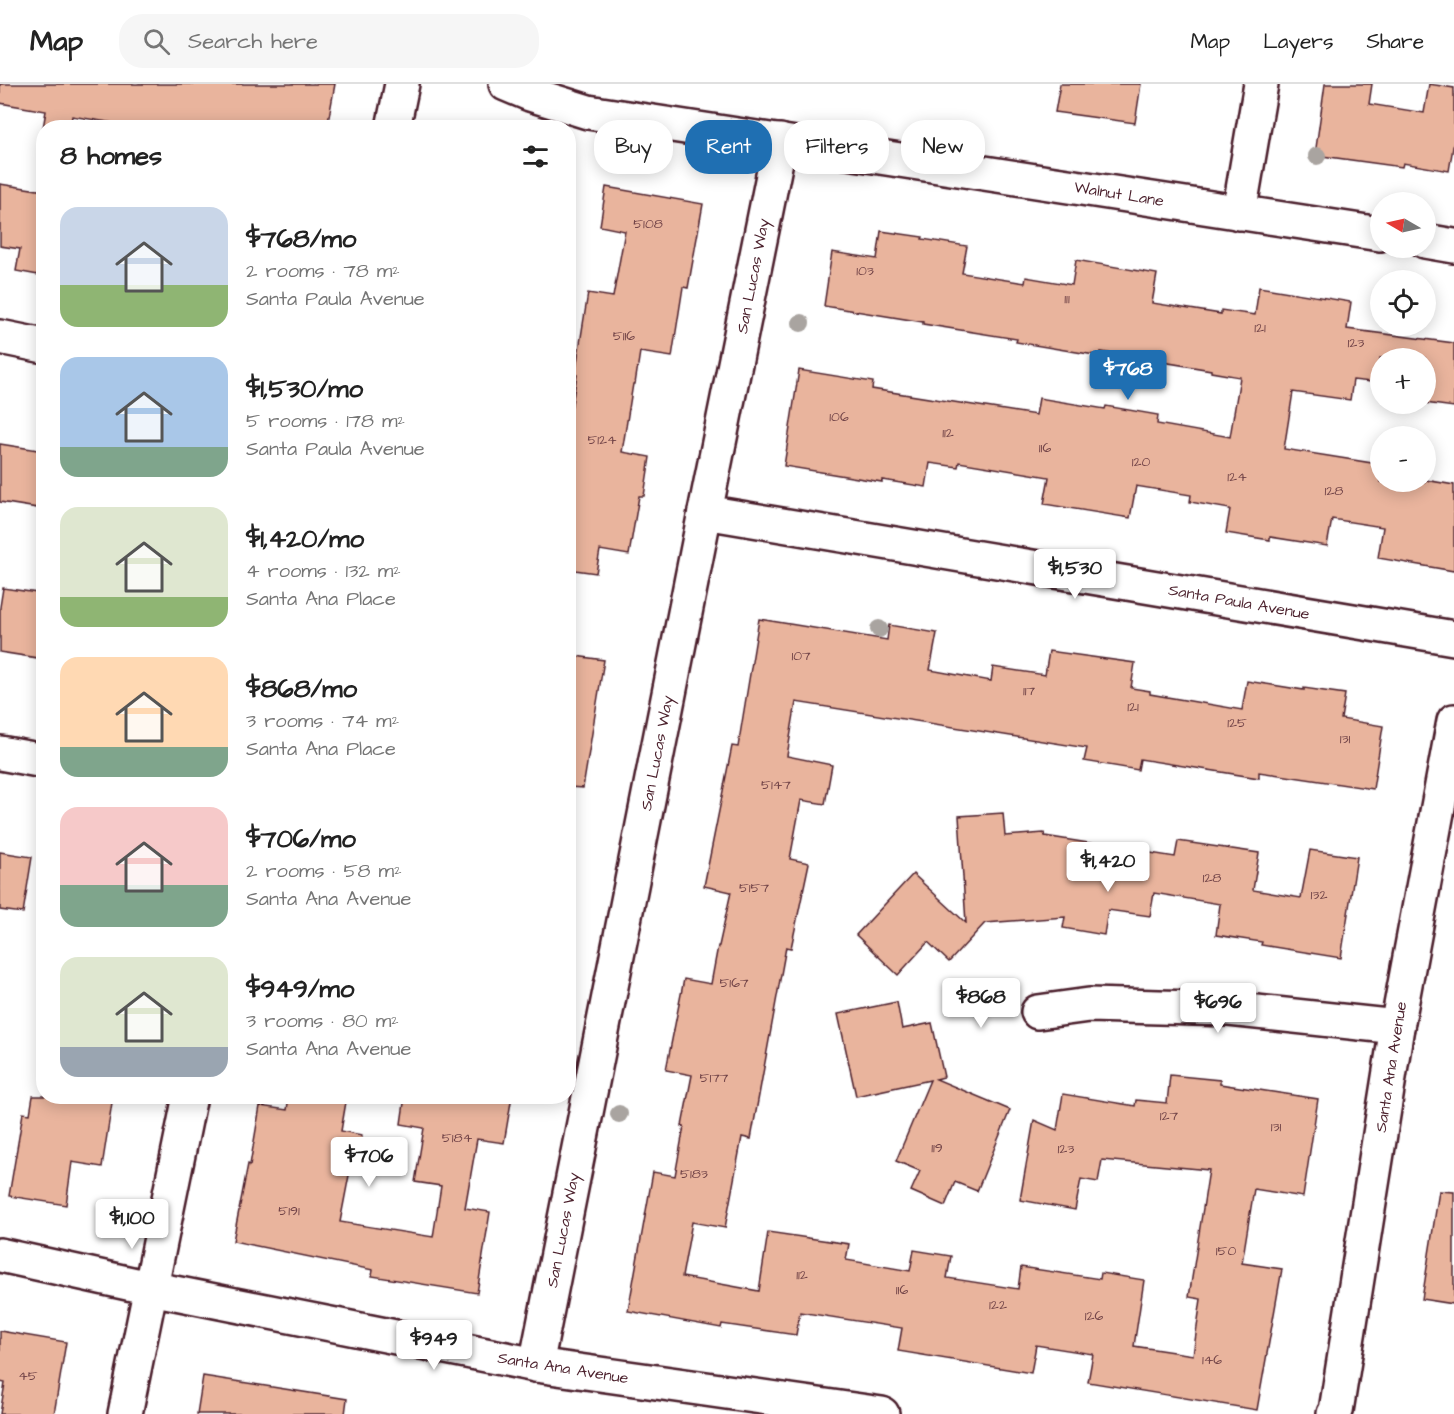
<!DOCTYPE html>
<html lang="en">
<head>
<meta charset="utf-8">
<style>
  body { margin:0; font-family:"Architects Daughter",sans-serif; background:#f6f6f6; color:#222; height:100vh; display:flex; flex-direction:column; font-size:22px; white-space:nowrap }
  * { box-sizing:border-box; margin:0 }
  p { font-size:20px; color:#767676 }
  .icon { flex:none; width:33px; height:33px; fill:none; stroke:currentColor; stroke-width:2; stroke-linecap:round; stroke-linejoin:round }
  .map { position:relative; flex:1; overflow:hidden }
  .details { position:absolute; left:36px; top:36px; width:540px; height:984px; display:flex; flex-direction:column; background:#fff; border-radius:24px; box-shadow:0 3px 15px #0003 }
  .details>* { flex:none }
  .hud { position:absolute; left:594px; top:36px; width:570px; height:54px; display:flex; gap:12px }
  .needle { width:39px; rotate:279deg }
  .fabs { position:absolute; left:1370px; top:108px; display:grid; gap:12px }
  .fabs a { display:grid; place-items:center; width:66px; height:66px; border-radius:50%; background:#fff; box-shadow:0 3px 15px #0003; font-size:30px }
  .price { position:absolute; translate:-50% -51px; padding:0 14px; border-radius:6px; background:#fff; color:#222; font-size:20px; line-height:39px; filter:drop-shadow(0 2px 3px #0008) }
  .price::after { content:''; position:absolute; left:50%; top:36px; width:18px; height:14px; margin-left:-9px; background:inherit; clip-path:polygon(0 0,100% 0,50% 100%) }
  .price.current { background:#1f6fb2; color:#fff }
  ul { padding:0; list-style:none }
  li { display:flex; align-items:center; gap:18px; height:150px; padding:0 24px }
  li span { display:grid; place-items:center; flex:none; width:168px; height:120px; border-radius:18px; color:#555 }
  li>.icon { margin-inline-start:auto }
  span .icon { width:72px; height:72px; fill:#fffc; stroke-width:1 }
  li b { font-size:26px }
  h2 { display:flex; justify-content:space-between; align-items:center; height:72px; padding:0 24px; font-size:26px }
  .tag { padding:0 21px; border-radius:24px; background:#fff; box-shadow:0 3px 15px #0003; font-size:21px; line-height:54px }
  .tag.current { background:#1f6fb2; color:#fff }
  header { display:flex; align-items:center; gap:36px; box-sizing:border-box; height:84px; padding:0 30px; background:#fff; border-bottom:2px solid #e0e0e0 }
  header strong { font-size:28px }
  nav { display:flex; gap:33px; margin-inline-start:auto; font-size:21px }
  .search { width:420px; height:54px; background:#f6f6f6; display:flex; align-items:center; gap:15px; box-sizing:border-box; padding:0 21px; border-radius:24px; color:#767676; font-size:22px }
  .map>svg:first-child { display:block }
  .building { fill:#e9b49d; stroke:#4a1f2b; stroke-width:1.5 }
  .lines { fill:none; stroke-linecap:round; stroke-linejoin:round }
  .minor-casing { stroke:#4a1f2b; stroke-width:38 }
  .minor { stroke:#fff; stroke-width:33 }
  .tree { fill:#a9a4a0 }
  .labels { text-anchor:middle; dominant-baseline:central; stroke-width:6; stroke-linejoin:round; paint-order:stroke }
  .number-label { font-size:14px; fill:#724448 }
  .street-label { font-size:16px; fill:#4a1f2b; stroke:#fff }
</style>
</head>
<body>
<header>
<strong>Map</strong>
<div class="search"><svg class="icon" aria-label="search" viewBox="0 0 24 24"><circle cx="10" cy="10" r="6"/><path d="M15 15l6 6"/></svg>Search here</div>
<nav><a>Map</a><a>Layers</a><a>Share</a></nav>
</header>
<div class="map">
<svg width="1454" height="1330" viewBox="0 0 1454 1330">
  <rect width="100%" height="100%" fill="#fff"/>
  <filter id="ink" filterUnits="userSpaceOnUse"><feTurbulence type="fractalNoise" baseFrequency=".0167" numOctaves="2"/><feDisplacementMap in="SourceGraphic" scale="12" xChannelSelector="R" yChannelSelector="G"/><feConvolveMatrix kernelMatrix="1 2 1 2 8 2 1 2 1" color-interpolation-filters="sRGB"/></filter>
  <g filter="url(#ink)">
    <g class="building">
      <path d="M0,0H335L327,44H266L227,37L226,44H144L72,32L70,44H43L46,27L0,19Z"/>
      <path d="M1060,0H1141L1135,39L1055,28Z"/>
      <path d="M1325,0H1372L1369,20L1424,29L1429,0L1454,4V57L1449,87L1403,79L1402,83L1315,71Z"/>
      <path d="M0,100L44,107V192L16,187L20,165L0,162Z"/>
      <path d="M606,103L703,120L688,204L683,203L672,273L640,268L635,300H633L622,368L650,373L644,412H639L629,471L600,466L596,489L568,485V343L577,291H575L588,209L613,213L625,147L600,142Z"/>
      <path d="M881,147L923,153L922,155L967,162L962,189L1025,199L1026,193L1072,201L1076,176L1157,190L1152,219L1221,230V226L1255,231L1259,203L1351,218L1347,245L1454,259V323L1425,319V274H1380V299L1353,296L1350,316L1293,308L1284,365L1378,380L1377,388H1380V398H1425V396L1454,401V487L1378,474L1383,443L1332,435L1327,462L1270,453V456L1226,449L1230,425L1190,418L1191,411L1136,402L1130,434L1044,420L1049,393L959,378L958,383L930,379L926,403L882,396V398L784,382L799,286L873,298L872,305L1036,331L1039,314L1105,325L1106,322L1158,331L1157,340L1230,353L1240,293L1211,288V286L1101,268V272L1016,258L1017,255L923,240V238L824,222L832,168L877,175Z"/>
      <path d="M0,360L44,367V425L0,418Z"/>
      <path d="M3,504L44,510V575L0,568V523Z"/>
      <path d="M759,535L887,556L889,541L937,549L930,586L991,597L993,583L1045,591L1049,567L1135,579L1131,604L1150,607V610L1242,626L1247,597L1304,606V604L1345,610L1341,635L1383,642L1373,705L1259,688V694L1140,675L1138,686L1084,677L1087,664L796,618L787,672L832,681L825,720L801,716L790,775L809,779L791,864L786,863L751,1055L742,1053L725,1144L692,1138L682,1193L759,1207L768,1148L849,1160L846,1176L910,1187L914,1166L951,1172L947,1194L1018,1205L1021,1183L1100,1195L1101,1189L1144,1196L1134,1262L1193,1271L1201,1215L1189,1213L1209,1086L1102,1076L1098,1098L1081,1095L1075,1126L1020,1116L1034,1036L1057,1046L1063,1010L1135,1022L1136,1016L1167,1019L1170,991L1220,996V1000L1318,1015L1303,1113L1254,1105L1242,1179L1282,1185L1257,1326L1088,1298L1093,1270L1036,1261L1031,1289L898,1267L902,1244L800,1228L796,1251L722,1240L721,1244L628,1227L653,1088L675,1092L684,1042H682L692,991L666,986L684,895L711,900L718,862H719L731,808L704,802L732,662L738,663Z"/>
      <path d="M568,571L604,576L583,704L568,703Z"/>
      <path d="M1003,729L1005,752L1044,749L1045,752L1175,773L1178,757L1259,769L1253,806L1301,814L1310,766L1357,773L1341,874L1261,861L1262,858L1216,851L1220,820L1154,809L1150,832L1108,826L1104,851L1063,844L1065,833L985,839L949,878L928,858L898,891L856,851L913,790L966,839L959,732Z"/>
      <path d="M0,768L32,773L23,829L0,826Z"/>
      <path d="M897,918L902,945L932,939L944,993L936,995L1010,1026L977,1107L955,1098L945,1122L911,1107L920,1087L896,1077L930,996L856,1012L838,930Z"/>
      <path d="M33,1012H113L102,1083L72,1078L66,1121L9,1112L23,1029L30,1030Z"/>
      <path d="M289,1012H347L341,1047L362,1051L357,1087L350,1086L340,1138L433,1153L441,1102L415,1098L424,1044L401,1040L405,1012H512L504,1059L477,1055L465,1124L490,1128L477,1209L372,1192L373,1186L233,1157L248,1080L250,1081L260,1022L287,1026Z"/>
      <path d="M1439,1107L1454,1108V1220L1422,1215Z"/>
      <path d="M0,1247L66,1258L54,1330H0L5,1299L0,1298Z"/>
      <path d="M203,1292L347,1315L345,1330H197Z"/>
    </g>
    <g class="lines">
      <g class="minor-casing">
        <g id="minor">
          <path d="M506,0L530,10L588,28L1380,150"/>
          <path d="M393,44L402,0"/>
          <path d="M1239,129L1261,0"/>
          <path d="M1425,157L1454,162"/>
          <path d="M0,253L44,262"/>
          <path d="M705,428L1454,554"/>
          <path d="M0,669L44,677"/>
          <path d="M1038,928L1089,921L1229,925L1397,943"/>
          <path d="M0,1171L150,1204L536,1281L882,1330"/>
          <path d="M536,1281L705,428L780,57"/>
          <path d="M125,1330L190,1012"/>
          <path d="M1334,1330L1336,1327L1397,943L1454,637"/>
        </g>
      </g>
      <use href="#minor" class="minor"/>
    </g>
    <g class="tree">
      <circle cx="1317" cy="72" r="9"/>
      <circle cx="801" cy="239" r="9"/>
      <circle cx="879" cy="545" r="9"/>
      <circle cx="619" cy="1030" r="9"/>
    </g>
  </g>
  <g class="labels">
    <g class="number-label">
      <text x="648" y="140">5108</text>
      <text x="865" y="187">103</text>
      <text x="1067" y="215">111</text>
      <text x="1260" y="244">121</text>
      <text x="624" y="252">5116</text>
      <text x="1356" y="259">123</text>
      <text x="839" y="333">106</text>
      <text x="948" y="349">112</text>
      <text x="602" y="356">5124</text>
      <text x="1045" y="364">116</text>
      <text x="1141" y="378">120</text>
      <text x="1237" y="393">124</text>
      <text x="1334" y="407">128</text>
      <text x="801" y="572">107</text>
      <text x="1029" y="607">117</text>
      <text x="1133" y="623">121</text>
      <text x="1237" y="639">125</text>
      <text x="1345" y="655">131</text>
      <text x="776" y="701">5147</text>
      <text x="1212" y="794">128</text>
      <text x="754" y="804">5157</text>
      <text x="1319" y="811">132</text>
      <text x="734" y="899">5167</text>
      <text x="714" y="994">5177</text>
      <text x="1169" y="1032">127</text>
      <text x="1276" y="1043">131</text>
      <text x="457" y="1054">5184</text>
      <text x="937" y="1064">119</text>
      <text x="1066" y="1065">123</text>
      <text x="694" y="1090">5183</text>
      <text x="289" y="1127">5191</text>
      <text x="1226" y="1167">150</text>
      <text x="802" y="1191">112</text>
      <text x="902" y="1206">116</text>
      <text x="998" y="1221">122</text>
      <text x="1094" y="1232">126</text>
      <text x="1212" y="1276">146</text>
      <text x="28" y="1292">45</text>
    </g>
    <g class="street-label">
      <text transform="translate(1119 110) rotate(9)">Walnut Lane</text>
      <text transform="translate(753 192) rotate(-79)">San Lucas Way</text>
      <text transform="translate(1239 518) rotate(10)">Santa Paula Avenue</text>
      <text transform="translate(657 669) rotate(-79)">San Lucas Way</text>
      <text transform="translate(1391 983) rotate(-81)">Santa Ana Avenue</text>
      <text transform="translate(563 1146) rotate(-79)">San Lucas Way</text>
      <text transform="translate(563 1284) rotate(9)">Santa Ana Avenue</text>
    </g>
  </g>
</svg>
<div class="fabs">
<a><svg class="needle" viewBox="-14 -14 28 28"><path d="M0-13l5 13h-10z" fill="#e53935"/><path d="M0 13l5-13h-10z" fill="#767676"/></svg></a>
<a><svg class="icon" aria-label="locate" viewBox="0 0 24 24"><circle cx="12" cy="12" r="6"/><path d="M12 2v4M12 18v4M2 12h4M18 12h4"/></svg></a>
<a>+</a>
<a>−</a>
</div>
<b class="price current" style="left:1128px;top:317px">$768</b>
<b class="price" style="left:1075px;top:516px">$1,530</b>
<b class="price" style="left:1108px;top:809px">$1,420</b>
<b class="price" style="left:981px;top:945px">$868</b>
<b class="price" style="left:1218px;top:950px">$696</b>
<b class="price" style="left:369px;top:1104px">$706</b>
<b class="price" style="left:132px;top:1166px">$1,100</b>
<b class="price" style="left:434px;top:1287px">$949</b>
<div class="hud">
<a class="tag">Buy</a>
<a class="tag current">Rent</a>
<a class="tag">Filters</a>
<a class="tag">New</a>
</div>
<section class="details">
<h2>8 homes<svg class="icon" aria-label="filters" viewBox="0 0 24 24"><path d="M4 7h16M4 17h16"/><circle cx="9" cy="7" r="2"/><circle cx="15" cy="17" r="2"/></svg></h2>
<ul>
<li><span style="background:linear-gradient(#c9d6e8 65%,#8fb573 0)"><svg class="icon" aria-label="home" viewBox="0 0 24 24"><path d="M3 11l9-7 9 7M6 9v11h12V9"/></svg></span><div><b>$768/mo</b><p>2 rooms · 78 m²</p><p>Santa Paula Avenue</p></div></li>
<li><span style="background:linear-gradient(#a9c7e8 75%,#7fa58c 0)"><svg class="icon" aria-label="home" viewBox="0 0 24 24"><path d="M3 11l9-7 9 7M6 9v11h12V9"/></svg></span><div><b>$1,530/mo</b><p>5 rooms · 178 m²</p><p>Santa Paula Avenue</p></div></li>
<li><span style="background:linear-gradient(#dfe7d0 75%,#8fb573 0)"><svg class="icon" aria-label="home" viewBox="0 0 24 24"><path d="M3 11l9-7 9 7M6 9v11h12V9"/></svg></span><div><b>$1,420/mo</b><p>4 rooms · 132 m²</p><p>Santa Ana Place</p></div></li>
<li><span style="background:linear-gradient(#ffd9b3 75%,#7fa58c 0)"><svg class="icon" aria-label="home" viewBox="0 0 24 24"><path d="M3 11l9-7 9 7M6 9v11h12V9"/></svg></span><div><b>$868/mo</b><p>3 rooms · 74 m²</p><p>Santa Ana Place</p></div></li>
<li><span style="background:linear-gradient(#f6c9c9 65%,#7fa58c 0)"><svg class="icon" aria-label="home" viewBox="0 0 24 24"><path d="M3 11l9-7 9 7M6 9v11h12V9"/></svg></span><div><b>$706/mo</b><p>2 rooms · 58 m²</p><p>Santa Ana Avenue</p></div></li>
<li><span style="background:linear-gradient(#dfe7d0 75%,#9aa5b1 0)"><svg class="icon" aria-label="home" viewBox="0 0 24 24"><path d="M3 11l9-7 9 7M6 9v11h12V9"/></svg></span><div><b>$949/mo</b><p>3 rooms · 80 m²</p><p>Santa Ana Avenue</p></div></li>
</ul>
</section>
</div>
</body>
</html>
